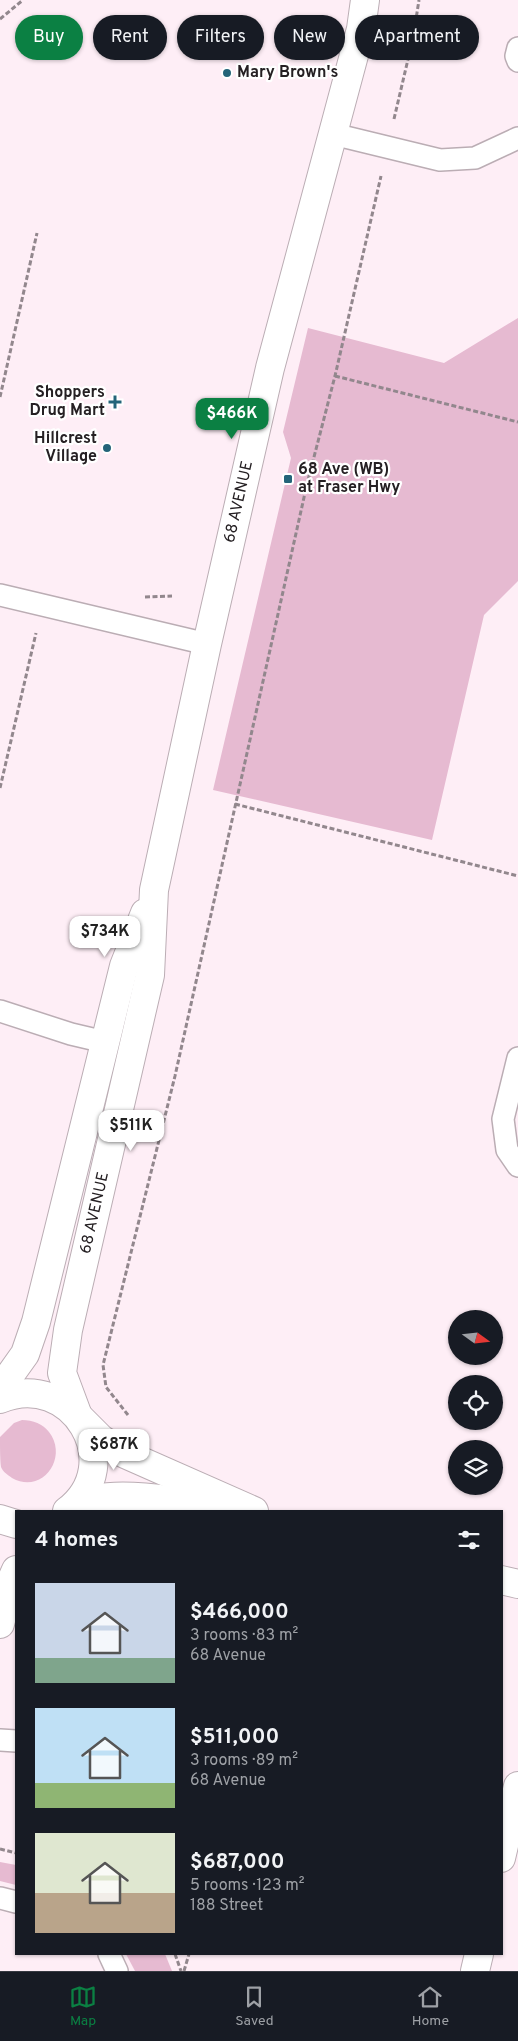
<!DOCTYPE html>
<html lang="en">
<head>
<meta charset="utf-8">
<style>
  body { margin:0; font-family:Overpass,sans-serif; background:#20242c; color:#f1f3f6; height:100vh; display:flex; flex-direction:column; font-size:19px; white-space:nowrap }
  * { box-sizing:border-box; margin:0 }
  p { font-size:16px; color:#9ea1a6 }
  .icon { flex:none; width:28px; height:28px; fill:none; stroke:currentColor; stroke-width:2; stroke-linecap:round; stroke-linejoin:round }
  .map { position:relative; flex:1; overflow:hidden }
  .drawer { position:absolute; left:15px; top:1510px; width:488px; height:445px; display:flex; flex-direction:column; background:#171b24; border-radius:0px; box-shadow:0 1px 4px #0004 }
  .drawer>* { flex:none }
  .hud { position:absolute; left:15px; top:15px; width:489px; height:45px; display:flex; gap:10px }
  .needle { width:32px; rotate:105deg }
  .buttons { position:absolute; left:448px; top:1310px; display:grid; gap:10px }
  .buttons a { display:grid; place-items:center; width:55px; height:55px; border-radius:50%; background:#171b24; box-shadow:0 1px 4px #0004; font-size:25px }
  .price { position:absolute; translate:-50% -42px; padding:0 11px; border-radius:10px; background:#fff; color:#222; font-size:16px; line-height:32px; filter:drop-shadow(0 1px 2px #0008) }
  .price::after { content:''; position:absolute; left:50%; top:30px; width:15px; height:11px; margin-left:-8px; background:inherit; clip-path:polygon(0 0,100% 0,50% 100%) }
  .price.on { background:#0b8043; color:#fff }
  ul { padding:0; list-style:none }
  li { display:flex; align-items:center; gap:15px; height:125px; padding:0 20px }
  li span { display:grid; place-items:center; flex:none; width:140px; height:100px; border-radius:0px; color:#555 }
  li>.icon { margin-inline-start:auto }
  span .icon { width:60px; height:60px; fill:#fffc; stroke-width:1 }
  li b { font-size:21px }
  h2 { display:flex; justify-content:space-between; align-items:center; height:60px; padding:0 20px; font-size:21px }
  .chip { padding:0 18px; border-radius:22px; background:#171b24; box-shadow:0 1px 4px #0004; font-size:18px; line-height:45px }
  .chip.on { background:#0b8043; color:#fff }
  .dock { display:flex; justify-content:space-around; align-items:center; height:70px; border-top:1px solid #363941; background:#171b24; font-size:14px; color:#9ea1a6 }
  .dock a { display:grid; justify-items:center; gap:2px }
  .dock .on { color:#0b8043 }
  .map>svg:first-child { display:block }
  .green { fill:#e6bad1 }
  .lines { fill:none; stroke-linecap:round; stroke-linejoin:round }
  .service-casing { stroke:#bbadb4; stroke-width:24 }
  .minor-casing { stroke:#bbadb4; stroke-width:30 }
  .tertiary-casing { stroke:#bbadb4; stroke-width:30 }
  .path { stroke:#92878d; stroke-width:3; stroke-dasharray:5 2.5; stroke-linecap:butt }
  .service { stroke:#fff; stroke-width:21 }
  .minor { stroke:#fff; stroke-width:28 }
  .tertiary { stroke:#fff; stroke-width:28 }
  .poi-dot { fill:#246479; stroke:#fff; stroke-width:2 }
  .labels { text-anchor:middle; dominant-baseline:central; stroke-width:4.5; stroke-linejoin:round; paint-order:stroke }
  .poi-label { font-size:16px; font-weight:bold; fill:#252023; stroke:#fff; text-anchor:start }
  .street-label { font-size:16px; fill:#252023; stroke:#fff }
</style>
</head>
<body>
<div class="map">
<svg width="518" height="1971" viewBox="0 0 518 1971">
  <rect width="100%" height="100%" fill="#feeef6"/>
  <g class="green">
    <path d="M518,318V581L484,615L432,840L213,790L291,458L283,432L308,328L444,363Z"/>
    <path d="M22,1420C33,1420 43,1424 49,1432C69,1458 42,1495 12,1478C8,1475 3,1472 1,1467C0,1459 0,1446 0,1437L14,1423Z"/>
    <path d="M0,1862L16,1865V1885L0,1881Z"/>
    <path d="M126,1954H165L172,1971H135Z"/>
  </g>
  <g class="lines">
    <g class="service-casing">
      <g id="service">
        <path d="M518,48L516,56L518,61"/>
        <path d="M333,134L440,160L475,158L518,138"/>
        <path d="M0,595L207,644"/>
        <path d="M0,1011L71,1034L105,1042"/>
        <path d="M518,1058L503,1119L507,1150L518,1166"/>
        <path d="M0,1740L16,1741"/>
        <path d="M0,1898L16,1902"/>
        <path d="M109,1954L117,1971"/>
      </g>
    </g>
    <g class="minor-casing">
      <g id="minor">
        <path d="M501,1858L518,1786"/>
        <path d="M475,1971L479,1954"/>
      </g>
    </g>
    <g class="tertiary-casing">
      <g id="tertiary">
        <path d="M0,1389L25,1354L36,1322L124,966L145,913"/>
        <path d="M0,1399C72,1369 129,1464 67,1511"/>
        <path d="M78,1416L62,1373L68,1330L150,975L154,890L207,644L270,368L361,29L365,0"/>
        <path d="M80,1418L101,1439L125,1454L254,1511"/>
        <path d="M70,1511C78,1507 87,1501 95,1499C132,1491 189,1504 228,1509"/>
        <path d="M0,1519L16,1524"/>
        <path d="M501,1580L518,1584"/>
        <path d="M0,1624L12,1579L16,1570"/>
      </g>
    </g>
    <g class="path">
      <path d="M0,19L23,0"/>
      <path d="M394,119L413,38L419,0"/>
      <path d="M335,376L518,422"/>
      <path d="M0,397L37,233"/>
      <path d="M145,597L172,596"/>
      <path d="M0,788L36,633"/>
      <path d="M235,804L518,876"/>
      <path d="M128,1415L106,1387L103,1365L175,1076L307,484L335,376L381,176"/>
      <path d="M0,1849L16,1853"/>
      <path d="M175,1954L181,1971"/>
      <path d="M184,1971L189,1954"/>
    </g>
    <use href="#service" class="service"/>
    <use href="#minor" class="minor"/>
    <use href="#tertiary" class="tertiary"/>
  </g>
  <g class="poi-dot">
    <circle cx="227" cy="73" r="5"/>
    <path d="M112.5 394.5h5v5h5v5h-5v5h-5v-5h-5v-5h5z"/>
    <circle cx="107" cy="448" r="5"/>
    <rect x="283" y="474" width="10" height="10" rx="2.5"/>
  </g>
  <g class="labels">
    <g class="poi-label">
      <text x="237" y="73">Mary Brown's</text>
      <text x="105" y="393" text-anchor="end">Shoppers<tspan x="105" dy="18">Drug Mart</tspan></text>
      <text x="97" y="439" text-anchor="end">Hillcrest<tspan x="97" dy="18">Village</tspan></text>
      <text x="298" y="470">68 Ave (WB)<tspan x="298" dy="18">at Fraser Hwy</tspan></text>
    </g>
    <g class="street-label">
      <text transform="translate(239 502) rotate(-77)">68 AVENUE</text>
      <text transform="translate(95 1213) rotate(-77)">68 AVENUE</text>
    </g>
  </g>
</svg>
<div class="buttons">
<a><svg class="needle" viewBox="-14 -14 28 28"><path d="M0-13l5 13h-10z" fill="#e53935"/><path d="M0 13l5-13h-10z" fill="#9ea1a6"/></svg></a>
<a><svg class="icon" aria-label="locate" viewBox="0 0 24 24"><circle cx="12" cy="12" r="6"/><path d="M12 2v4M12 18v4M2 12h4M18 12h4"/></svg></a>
<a><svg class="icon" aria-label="layers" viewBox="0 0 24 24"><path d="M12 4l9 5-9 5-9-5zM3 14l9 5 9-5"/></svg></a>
</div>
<b class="price on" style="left:232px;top:440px">$466K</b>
<b class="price" style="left:105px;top:958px">$734K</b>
<b class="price" style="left:131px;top:1152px">$511K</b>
<b class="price" style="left:114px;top:1471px">$687K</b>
<div class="hud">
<a class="chip on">Buy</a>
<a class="chip">Rent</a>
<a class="chip">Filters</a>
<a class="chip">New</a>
<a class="chip">Apartment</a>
</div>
<section class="drawer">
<h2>4 homes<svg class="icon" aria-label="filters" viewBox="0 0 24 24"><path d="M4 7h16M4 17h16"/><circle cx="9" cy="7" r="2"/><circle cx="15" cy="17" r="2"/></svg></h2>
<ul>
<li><span style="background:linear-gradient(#c9d6e8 75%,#7fa58c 0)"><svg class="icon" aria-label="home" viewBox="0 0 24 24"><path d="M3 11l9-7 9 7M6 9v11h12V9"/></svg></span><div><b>$466,000</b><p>3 rooms · 83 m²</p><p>68 Avenue</p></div></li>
<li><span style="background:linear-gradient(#bfe0f5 75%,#8fb573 0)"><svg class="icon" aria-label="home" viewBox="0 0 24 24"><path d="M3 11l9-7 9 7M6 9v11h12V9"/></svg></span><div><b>$511,000</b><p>3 rooms · 89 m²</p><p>68 Avenue</p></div></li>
<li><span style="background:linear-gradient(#dfe7d0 60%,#b9a48a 0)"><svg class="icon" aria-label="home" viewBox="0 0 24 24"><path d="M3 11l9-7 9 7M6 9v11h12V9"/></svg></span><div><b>$687,000</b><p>5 rooms · 123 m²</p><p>188 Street</p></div></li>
</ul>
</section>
</div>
<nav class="dock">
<a class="on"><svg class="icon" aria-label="map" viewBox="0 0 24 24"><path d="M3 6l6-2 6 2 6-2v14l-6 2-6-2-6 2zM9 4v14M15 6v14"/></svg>Map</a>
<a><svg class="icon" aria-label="saved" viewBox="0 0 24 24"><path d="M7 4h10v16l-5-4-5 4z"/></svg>Saved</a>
<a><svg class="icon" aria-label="home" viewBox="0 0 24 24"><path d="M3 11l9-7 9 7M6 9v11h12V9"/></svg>Home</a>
</nav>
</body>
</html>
